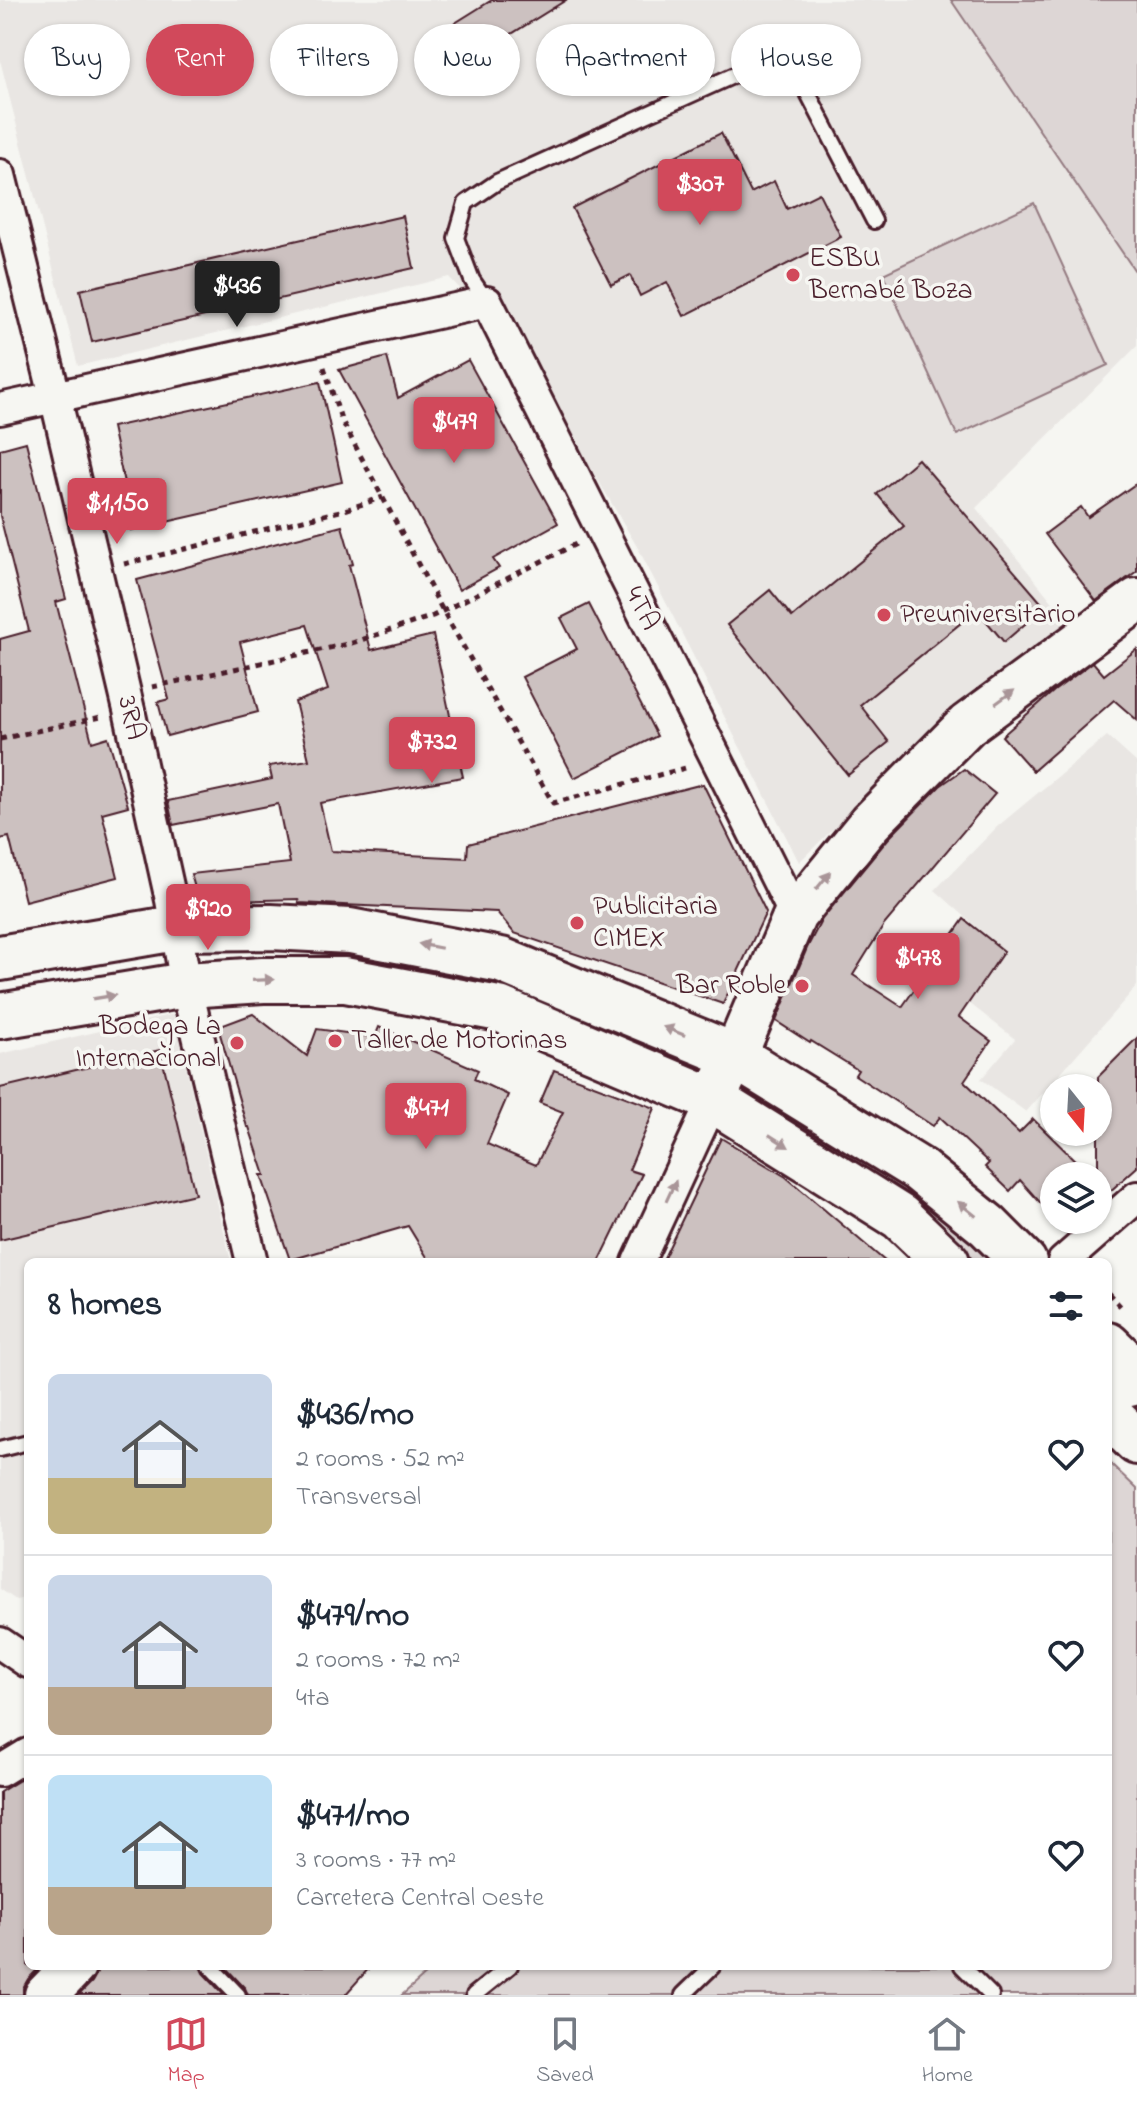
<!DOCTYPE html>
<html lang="en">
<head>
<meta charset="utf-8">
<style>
  body { margin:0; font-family:"Indie Flower",sans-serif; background:#f6f6f7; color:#1f2937; height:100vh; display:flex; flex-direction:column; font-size:30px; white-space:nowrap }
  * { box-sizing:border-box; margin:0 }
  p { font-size:26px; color:#747a83 }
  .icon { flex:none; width:44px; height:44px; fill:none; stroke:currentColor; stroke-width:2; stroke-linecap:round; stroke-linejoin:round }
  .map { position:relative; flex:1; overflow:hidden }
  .details { position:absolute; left:24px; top:1258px; width:1088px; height:712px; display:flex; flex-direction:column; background:#fff; border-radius:12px; box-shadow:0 2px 6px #0004 }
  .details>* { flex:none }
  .guide { position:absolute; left:24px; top:24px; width:1090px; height:72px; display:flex; gap:16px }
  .needle { width:52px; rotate:162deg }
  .controls { position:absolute; left:1040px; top:1074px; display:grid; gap:16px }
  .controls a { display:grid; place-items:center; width:72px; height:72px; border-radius:50%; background:#fff; box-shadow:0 2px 6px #0004; font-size:40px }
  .price { position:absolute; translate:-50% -68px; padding:0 18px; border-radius:8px; background:#d1495b; color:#fff; font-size:26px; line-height:52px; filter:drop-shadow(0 2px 4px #0008) }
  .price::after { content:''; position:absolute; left:50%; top:48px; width:24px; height:18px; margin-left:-12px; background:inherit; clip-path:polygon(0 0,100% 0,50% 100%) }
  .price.on { background:#222; color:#fff }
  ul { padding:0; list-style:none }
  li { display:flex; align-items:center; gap:24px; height:200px; padding:0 24px }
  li+li { border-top:2px solid #e0e1e3 }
  li span { display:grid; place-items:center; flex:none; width:224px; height:160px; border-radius:12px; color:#555 }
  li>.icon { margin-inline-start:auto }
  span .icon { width:96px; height:96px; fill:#fffc; stroke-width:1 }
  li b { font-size:34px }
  h2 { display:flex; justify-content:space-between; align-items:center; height:96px; padding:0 24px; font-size:34px }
  .tag { padding:0 28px; border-radius:36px; background:#fff; box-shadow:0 2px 6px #0004; font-size:28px; line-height:72px }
  .tag.on { background:#d1495b; color:#fff }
  .tabs { display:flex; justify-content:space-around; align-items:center; height:112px; border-top:2px solid #e0e1e3; background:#fff; font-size:22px; color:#747a83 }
  .tabs a { display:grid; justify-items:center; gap:4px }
  .tabs .on { color:#d1495b }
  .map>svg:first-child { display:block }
  .built { fill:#e9e6e3 }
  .green { fill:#ddd6d5; stroke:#947a80; stroke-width:2 }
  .building { fill:#ccc1c0; stroke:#4a1f2b; stroke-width:2 }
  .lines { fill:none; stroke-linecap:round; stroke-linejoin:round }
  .lane-casing { stroke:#4a1f2b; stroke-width:20 }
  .street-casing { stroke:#4a1f2b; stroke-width:36 }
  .secondary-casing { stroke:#4a1f2b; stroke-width:48 }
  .primary-casing { stroke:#4a1f2b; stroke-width:50 }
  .path { stroke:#4a1f2b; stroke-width:5; stroke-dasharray:6 6; stroke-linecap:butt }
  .lane { stroke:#f6f6f2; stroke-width:14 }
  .street { stroke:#f6f6f2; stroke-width:30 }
  .secondary { stroke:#f6f6f2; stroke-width:42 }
  .primary { stroke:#f6f6f2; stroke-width:44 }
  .oneway { fill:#a99598 }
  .poi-dot { fill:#d1495b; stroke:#f6f6f2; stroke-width:3 }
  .labels { text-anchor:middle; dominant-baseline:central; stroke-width:7; stroke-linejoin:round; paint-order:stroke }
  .poi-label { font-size:28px; fill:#4a1f2b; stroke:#f6f6f2; text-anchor:start }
  .street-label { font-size:28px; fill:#4a1f2b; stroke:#f6f6f2 }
</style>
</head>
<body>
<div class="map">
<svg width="1137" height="1995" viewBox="0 0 1137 1995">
  <rect width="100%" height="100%" fill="#f6f6f2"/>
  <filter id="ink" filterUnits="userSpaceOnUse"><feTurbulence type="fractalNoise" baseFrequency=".0125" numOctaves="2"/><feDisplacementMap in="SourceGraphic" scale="16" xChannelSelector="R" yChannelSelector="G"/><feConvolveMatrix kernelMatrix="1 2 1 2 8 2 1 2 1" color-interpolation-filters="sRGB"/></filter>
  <g filter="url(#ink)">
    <g class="built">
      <path d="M0,0H951L1137,274V346L976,508L1069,622L905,759L799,862L639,550L493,301L466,295L449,277L78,366L0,60Z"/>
      <path d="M1107,736L1137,763V986L1026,1112L981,1079L1015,1039L969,1003L1004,951L935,890L998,826Z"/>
      <path d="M174,1014L231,1262H28V1597L16,1600L0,1589V1054Z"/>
    </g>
    <g class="green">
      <path d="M951,0H1137V274Z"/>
      <path d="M1034,203L1108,365L957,435L883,274Z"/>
      <path d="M752,1088L918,1193L992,1262H973L924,1217L744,1103Z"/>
      <path d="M1108,1461L1137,1489V1995H402L435,1966H1108Z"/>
    </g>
    <g class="building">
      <path d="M492,0H566L444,76L423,43Z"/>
      <path d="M721,133L751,193L774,181L787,209L819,193L841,237L684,316L667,282L640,296L630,275L611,285L572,208Z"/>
      <path d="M403,216L414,268L92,342L80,290Z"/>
      <path d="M387,357L398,398L468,360L558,523L493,559L499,568L459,590L339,370Z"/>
      <path d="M320,382L342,482L131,530L123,492H126L112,427Z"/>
      <path d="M26,442L66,599L56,602L92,742L108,737L128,806L102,813L118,877L25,901L9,837L0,839V639L29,631L0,516V449Z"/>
      <path d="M918,459L1045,607L1004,642L977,610L860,705L889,742L848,775L727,625L770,590L792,617L904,526L877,494Z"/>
      <path d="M1137,483V571L1096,601L1045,534L1081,507L1088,517Z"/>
      <path d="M342,526L353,564L349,565L371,650L433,635L463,777L320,803L331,851L467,858L468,844L703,784L766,912L723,1004L514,933L497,912L299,903L298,899L199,902L191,874L290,863L278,804L173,825L168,801L272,779L269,766L309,760L295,702L328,690L307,625L240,642L258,712L167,736L158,702L169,699L137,580Z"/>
      <path d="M589,604L657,736L574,778L522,677L577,649L561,618Z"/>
      <path d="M1137,649V720L1114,700L1033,771L1002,736L1054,691L1093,662L1104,675Z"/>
      <path d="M964,769L995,794L884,925L853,975L902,1007L964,919L1004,951L959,1017L991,1041L964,1081L1019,1133L1033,1119L1091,1176H1054V1218L1020,1180L1010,1191L985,1167L989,1163L940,1117L933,1126L855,1075L858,1070L811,1041L810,1043L776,1021L807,948L822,919L888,839L940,786Z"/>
      <path d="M253,1014L307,1056L317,1029L375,1037L379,1027L478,1070L474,1079L508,1095L487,1144L536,1165L563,1112L540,1103L554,1070L655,1108L629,1170L642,1174L599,1262H430L408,1226L290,1260L261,1175H265L249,1127H247L218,1027Z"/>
      <path d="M1137,1038V1167L1098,1202V1077Z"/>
      <path d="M160,1050L195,1194L0,1240V1088Z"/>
      <path d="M721,1138L786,1177L886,1262H662Z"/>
      <path d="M28,1775V1966H41L28,1979L23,1988V1995H0V1792Z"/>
      <path d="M97,1966H200L203,1973L224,1995H79L92,1982L97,1973Z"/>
      <path d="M224,1966H371L345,1995H248L245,1988Z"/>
    </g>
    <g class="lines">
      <g class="lane-casing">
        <g id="lane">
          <path d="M487,302L472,280L456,238L466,203L497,182L770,59L788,67L799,76L874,221"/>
          <path d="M0,1449L28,1442"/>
          <path d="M210,1966L238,1995"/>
          <path d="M962,1966L991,1995"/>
          <path d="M474,1995L510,1966"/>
          <path d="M683,1995L713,1966"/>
        </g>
      </g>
      <g class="street-casing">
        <g id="street">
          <path d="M0,175L55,396L129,710L171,900L186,985L252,1262"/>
          <path d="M0,409L487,302L795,915"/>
          <path d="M638,1262L713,1100"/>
          <path d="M1063,1262L1137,1197"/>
          <path d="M0,1643L28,1662"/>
          <path d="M0,1771L28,1754"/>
        </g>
      </g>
      <g class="secondary-casing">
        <g id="secondary">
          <path d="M713,1100L735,1056L795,915L870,823L967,725L1137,600"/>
          <path d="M1108,1390L1137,1383"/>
          <path d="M46,1995L74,1966"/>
        </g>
      </g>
      <g class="primary-casing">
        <g id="primary">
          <path d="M0,958L176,928L271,927L350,931L501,960L735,1056L918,1169L988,1226L1024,1262"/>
          <path d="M0,1016L186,985L263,980H345L499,1009L713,1100L900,1217L947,1262"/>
          <path d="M1108,1345L1137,1373"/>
          <path d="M1108,1414L1137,1442"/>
        </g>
      </g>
      <g class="path">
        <path d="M324,367L341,419L443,611L553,803L689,767"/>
        <path d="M124,564L348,509L383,497"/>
        <path d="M152,687L352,643L433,616L576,544"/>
        <path d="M0,739L101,717"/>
        <path d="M1108,1293L1124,1310"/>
      </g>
      <use href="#lane" class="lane"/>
      <use href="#street" class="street"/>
      <use href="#secondary" class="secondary"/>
      <use href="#primary" class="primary"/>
    </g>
    <defs><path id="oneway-solid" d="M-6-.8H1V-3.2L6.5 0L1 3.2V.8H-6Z" transform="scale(2)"/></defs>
    <g class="oneway">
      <use href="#oneway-solid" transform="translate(1005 697) rotate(-36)"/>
      <use href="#oneway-solid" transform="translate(823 881) rotate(-51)"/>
      <use href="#oneway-solid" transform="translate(430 946) rotate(-169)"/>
      <use href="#oneway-solid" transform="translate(263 980) rotate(-2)"/>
      <use href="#oneway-solid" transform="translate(104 997) rotate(-9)"/>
      <use href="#oneway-solid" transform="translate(674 1031) rotate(-158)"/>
      <use href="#oneway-solid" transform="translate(779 1141) rotate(32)"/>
      <use href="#oneway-solid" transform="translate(671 1191) rotate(-65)"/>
      <use href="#oneway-solid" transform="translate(967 1209) rotate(-141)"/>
    </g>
  </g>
  <g class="poi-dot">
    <circle cx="793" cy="275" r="8"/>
    <circle cx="884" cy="615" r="8"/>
    <circle cx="577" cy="923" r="8"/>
    <circle cx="802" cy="986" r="8"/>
    <circle cx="335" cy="1041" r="8"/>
    <circle cx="237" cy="1043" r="8"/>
  </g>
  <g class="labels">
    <g class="poi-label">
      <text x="809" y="259">ESBU<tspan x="809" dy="32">Bernabé Boza</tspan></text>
      <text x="900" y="615">Preuniversitario</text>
      <text x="593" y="907">Publicitaria<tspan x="593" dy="32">CIMEX</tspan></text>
      <text x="786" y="986" text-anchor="end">Bar Roble</text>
      <text x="221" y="1027" text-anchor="end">Bodega La<tspan x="221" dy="32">Internacional</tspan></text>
      <text x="351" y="1041">Taller de Motorinas</text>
    </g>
    <g class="street-label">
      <text transform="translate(641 609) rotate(63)">4TA</text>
      <text transform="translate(130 718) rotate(77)">3RA</text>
    </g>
  </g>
</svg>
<div class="controls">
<a><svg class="needle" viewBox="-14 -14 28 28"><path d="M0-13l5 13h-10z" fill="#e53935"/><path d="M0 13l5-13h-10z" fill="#747a83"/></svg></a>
<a><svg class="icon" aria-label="layers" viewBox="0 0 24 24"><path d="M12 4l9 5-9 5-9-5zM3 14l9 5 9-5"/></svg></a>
</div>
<b class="price" style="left:700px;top:227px">$307</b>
<b class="price on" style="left:237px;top:329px">$436</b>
<b class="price" style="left:454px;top:465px">$479</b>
<b class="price" style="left:117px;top:546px">$1,150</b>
<b class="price" style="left:432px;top:785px">$732</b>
<b class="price" style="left:208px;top:952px">$920</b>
<b class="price" style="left:918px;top:1001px">$478</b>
<b class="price" style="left:426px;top:1151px">$471</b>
<div class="guide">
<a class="tag">Buy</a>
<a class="tag on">Rent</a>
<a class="tag">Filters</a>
<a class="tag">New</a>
<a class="tag">Apartment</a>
<a class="tag">House</a>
</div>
<section class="details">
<h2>8 homes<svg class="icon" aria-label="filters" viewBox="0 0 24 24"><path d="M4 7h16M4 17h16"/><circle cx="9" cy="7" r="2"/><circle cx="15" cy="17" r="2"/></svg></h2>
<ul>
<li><span style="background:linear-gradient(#c9d6e8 65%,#c2b280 0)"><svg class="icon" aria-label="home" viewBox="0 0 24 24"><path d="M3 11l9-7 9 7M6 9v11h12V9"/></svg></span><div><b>$436/mo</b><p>2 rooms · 52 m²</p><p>Transversal</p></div><svg class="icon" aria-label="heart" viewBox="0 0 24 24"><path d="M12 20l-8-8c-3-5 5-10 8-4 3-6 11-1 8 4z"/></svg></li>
<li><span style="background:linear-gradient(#c9d6e8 70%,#b9a48a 0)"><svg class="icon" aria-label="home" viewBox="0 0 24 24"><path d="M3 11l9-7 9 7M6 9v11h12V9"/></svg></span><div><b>$479/mo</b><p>2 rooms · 72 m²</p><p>4ta</p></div><svg class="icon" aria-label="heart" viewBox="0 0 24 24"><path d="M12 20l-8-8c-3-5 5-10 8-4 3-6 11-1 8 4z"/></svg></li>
<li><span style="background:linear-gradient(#bfe0f5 70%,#b9a48a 0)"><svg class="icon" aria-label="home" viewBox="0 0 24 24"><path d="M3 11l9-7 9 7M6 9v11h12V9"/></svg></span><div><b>$471/mo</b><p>3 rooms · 77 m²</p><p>Carretera Central Oeste</p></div><svg class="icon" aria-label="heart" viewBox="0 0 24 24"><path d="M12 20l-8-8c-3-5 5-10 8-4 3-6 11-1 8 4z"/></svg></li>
</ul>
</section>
</div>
<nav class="tabs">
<a class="on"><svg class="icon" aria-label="map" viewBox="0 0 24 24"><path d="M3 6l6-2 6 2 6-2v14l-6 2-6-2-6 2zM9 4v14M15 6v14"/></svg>Map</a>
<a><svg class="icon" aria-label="saved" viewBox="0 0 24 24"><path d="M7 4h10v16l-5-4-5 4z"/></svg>Saved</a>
<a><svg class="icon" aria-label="home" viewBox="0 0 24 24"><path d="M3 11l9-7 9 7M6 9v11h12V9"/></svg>Home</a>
</nav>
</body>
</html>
